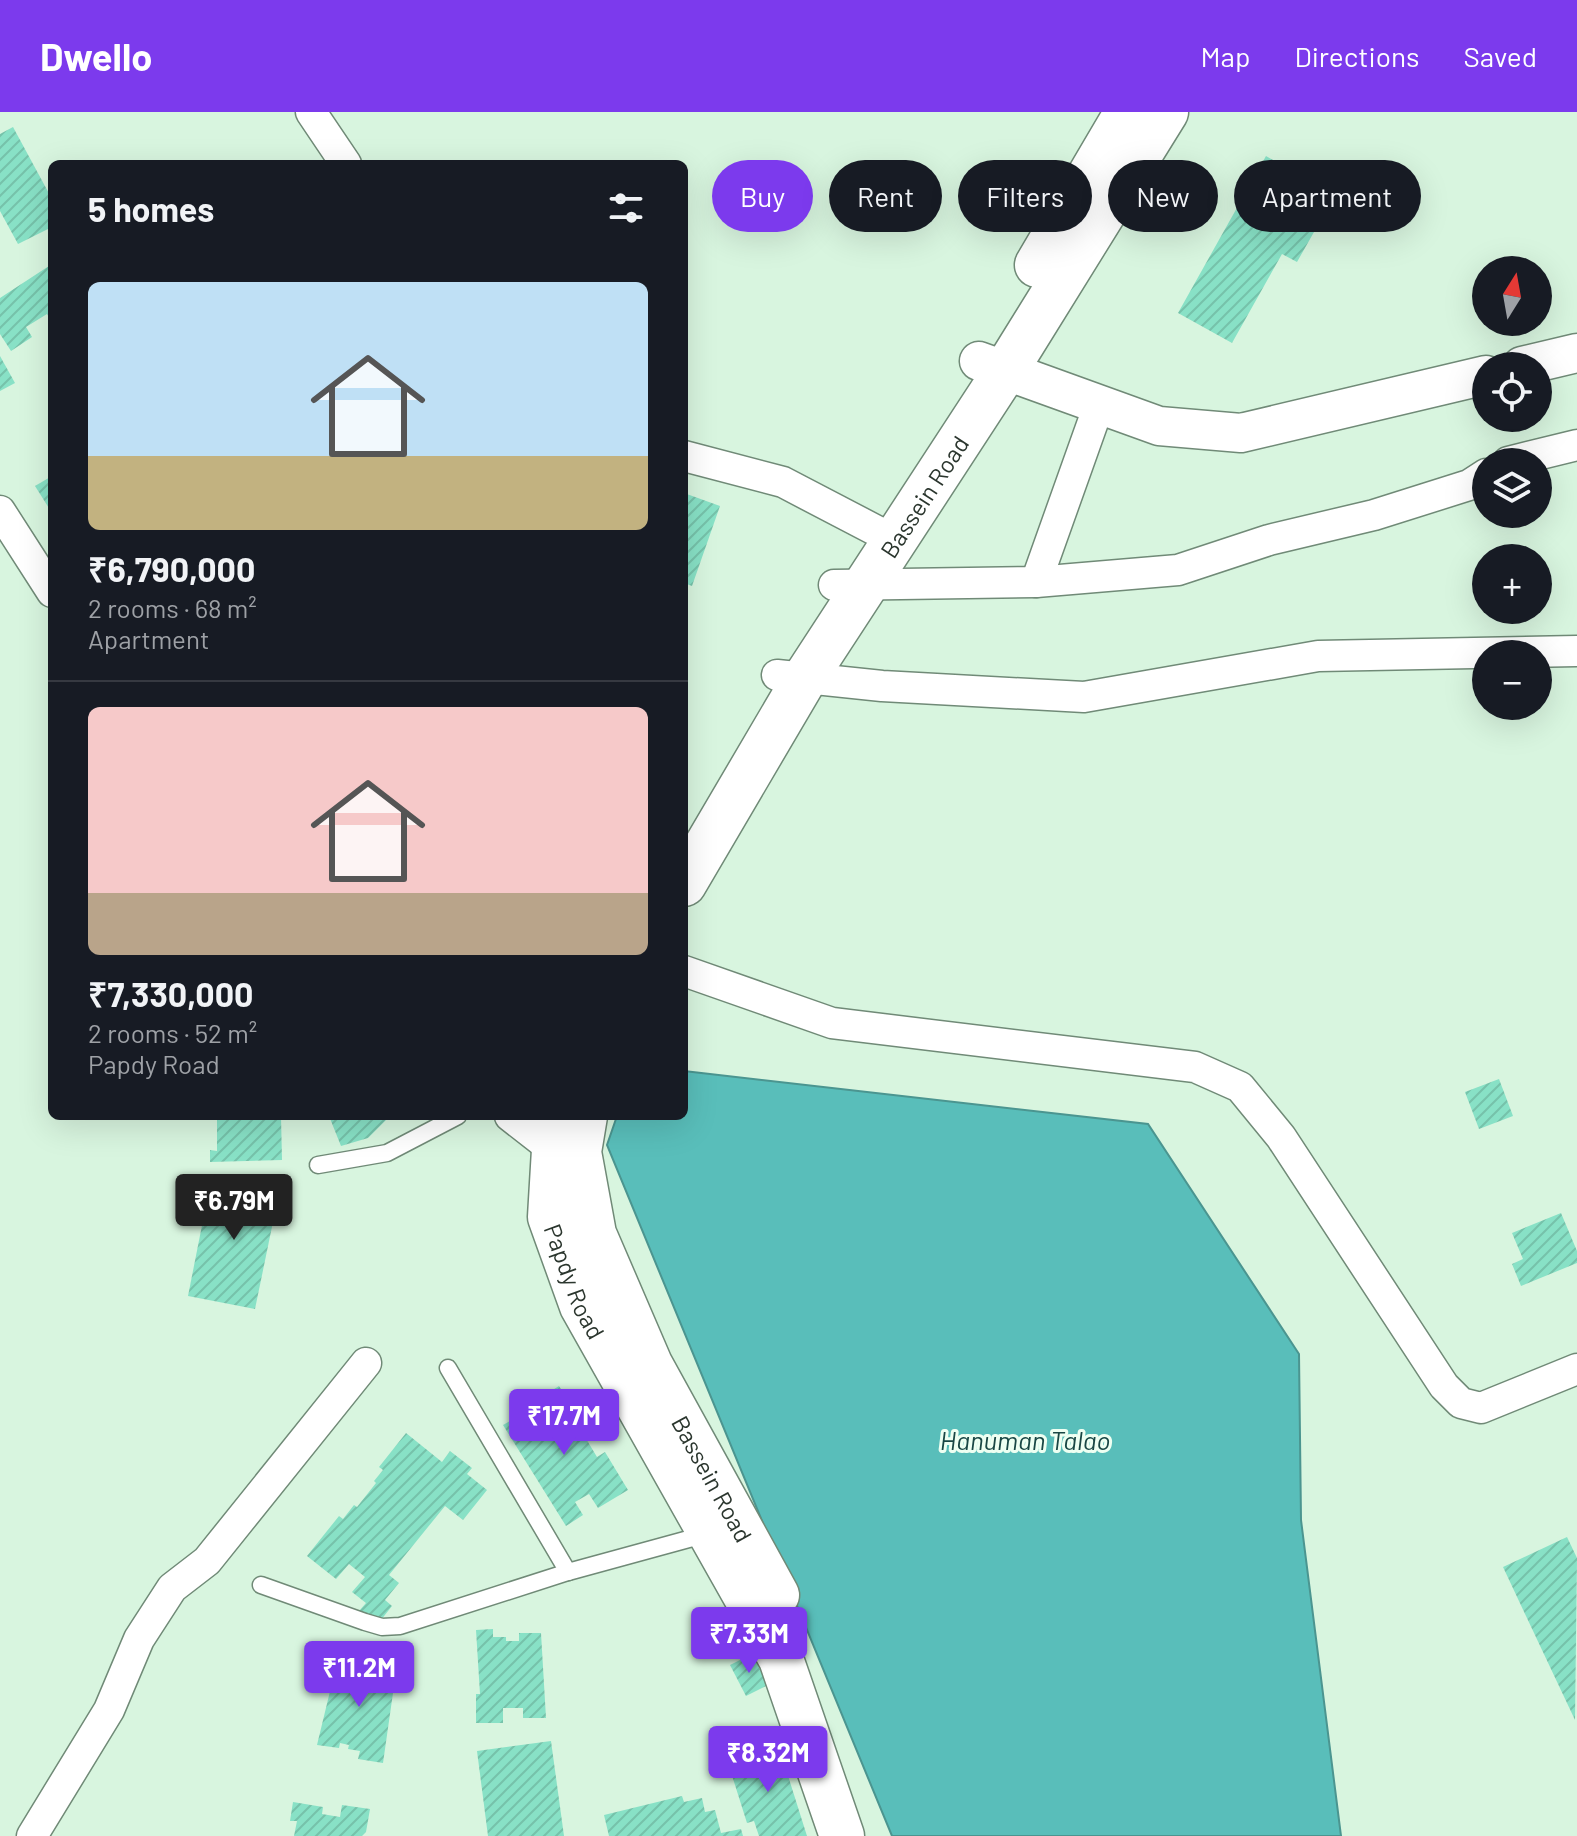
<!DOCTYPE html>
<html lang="en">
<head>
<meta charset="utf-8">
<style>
  body { margin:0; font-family:Barlow,sans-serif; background:#20242c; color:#f1f3f6; height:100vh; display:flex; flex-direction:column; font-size:30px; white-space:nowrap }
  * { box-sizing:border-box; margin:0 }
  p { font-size:26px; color:#9ea1a6 }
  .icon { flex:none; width:44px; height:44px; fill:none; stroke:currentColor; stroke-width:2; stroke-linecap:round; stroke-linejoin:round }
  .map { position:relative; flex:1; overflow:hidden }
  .drawer { position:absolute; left:48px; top:48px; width:640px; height:960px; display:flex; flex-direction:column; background:#171b24; border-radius:12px; box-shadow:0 8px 32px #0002 }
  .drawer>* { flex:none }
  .banner { position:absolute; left:712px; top:48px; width:744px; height:72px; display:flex; gap:16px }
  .needle { width:52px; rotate:11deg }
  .buttons { position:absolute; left:1472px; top:144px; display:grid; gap:16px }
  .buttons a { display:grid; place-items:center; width:80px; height:80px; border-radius:50%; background:#171b24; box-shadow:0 8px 32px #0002; font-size:40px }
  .price { position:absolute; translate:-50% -68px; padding:0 18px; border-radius:8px; background:#7c3aed; color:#fff; font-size:26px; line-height:52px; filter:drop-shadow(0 2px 4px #0008) }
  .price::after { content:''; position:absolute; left:50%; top:48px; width:24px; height:18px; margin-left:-12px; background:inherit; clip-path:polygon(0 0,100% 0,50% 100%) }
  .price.on { background:#222; color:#fff }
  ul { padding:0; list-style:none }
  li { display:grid; align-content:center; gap:16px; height:424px; padding:0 40px }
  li+li { border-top:2px solid #363941 }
  li span { display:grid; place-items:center; height:248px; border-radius:12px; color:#555 }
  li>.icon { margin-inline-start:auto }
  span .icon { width:144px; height:144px; fill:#fffc; stroke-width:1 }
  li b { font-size:34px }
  h2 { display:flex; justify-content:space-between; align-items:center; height:96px; padding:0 40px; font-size:34px }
  .tag { padding:0 28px; border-radius:36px; background:#171b24; box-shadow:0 8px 32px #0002; font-size:28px; line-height:72px }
  .tag.on { background:#7c3aed; color:#fff }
  header { display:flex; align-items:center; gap:48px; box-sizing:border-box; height:112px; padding:0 40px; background:#7c3aed; color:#fff }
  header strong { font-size:38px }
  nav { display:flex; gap:44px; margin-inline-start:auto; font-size:28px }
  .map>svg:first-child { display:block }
  .water { fill:#59beba; stroke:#4b9590; stroke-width:2 }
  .building { fill:url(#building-hatch) }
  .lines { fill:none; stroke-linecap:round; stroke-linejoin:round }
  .service-casing { stroke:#708a77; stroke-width:19 }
  .minor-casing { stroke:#708a77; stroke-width:33 }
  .tertiary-casing { stroke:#708a77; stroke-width:41 }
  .primary-casing { stroke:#708a77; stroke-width:47 }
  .service { stroke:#fff; stroke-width:16 }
  .minor { stroke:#fff; stroke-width:30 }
  .tertiary { stroke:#fff; stroke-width:38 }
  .primary { stroke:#fff; stroke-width:44 }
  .labels { text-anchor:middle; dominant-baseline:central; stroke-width:6; stroke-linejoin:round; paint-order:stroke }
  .street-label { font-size:24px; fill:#2b362e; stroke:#eefff2 }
  .water-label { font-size:26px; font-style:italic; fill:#194745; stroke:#eefff2 }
</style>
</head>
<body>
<header>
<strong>Dwello</strong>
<nav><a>Map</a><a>Directions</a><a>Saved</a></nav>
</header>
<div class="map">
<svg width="1577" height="1724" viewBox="0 0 1577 1724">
  <defs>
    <pattern id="building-hatch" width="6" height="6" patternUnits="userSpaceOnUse" patternTransform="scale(2)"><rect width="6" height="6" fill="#88e1c6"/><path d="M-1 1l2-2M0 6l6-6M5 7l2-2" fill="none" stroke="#76c2aa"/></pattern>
  </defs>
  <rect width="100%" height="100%" fill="#d8f5df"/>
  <path class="water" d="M684,959L1148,1012L1299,1242L1301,1408L1341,1724H892L607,1033L617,1004H684Z"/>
  <g class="building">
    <path d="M13,15L52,87V115L18,132L0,99V22Z"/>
    <path d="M1266,44L1335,83L1297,150L1282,142L1232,231L1178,201Z"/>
    <path d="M52,152V210L47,202L26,215L32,225L11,239L0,222V186Z"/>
    <path d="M0,244L15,271L0,279Z"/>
    <path d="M52,364V401L35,374Z"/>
    <path d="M684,381L720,394L692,474L684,471Z"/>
    <path d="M1499,967L1513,1004L1479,1017L1465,980Z"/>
    <path d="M217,1004H281L282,1048L210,1050V1038L217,1039Z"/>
    <path d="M329,1004H390L368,1026L341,1034Z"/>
    <path d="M212,1063L280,1076L255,1197L188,1184Z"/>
    <path d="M1561,1101L1577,1139V1151L1521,1174L1512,1152L1523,1147L1512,1121Z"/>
    <path d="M559,1274L583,1312L579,1315L597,1345L605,1340L628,1378L598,1396L589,1382L575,1390L583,1403L566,1414L503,1313L520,1303L530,1320L539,1314L529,1297L537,1293L535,1289Z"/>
    <path d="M406,1321L442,1350L450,1339L472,1356L467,1362L487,1378L463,1408L445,1394L389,1463L399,1471L385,1488L392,1494L377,1513L359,1499L366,1491L352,1480L365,1465L349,1452L336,1467L307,1444L339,1404L343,1407L354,1393L357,1395L376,1371L374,1369L383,1358L379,1355Z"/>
    <path d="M1567,1425L1577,1446L1575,1608L1503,1455Z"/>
    <path d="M493,1517V1525H506V1529H519V1521H541L546,1606H523V1596H503V1611H476V1582H480L476,1518Z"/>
    <path d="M752,1542L768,1573L746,1584L730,1553Z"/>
    <path d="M330,1547L357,1551L355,1563L361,1564L362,1561L372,1562L374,1549L397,1553L383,1651L358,1647L360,1639L348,1637L349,1633L340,1631L339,1636L317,1633L332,1571L326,1570Z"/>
    <path d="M551,1629L564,1724H488L477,1639Z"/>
    <path d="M778,1632L807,1724H759L754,1709L747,1711L729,1654L754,1646L752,1641Z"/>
    <path d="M682,1684L684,1690L702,1686L705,1700L715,1698L721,1721L741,1717L743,1724H609L604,1703Z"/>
    <path d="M293,1690L323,1695L322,1702L340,1705L342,1693L370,1697L366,1720L362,1724H294L297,1709H290Z"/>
  </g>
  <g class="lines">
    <g class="service-casing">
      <g id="service">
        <path d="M318,1053L387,1041L458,1004"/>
        <path d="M448,1256L568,1460"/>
        <path d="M261,1473L365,1510L382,1515L400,1514L568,1460L707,1422"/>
      </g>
    </g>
    <g class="minor-casing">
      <g id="minor">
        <path d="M311,0L346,52"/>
        <path d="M684,344L783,370L894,428"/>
        <path d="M1508,350L1577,333"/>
        <path d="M0,399L52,480"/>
        <path d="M1036,470L1099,293"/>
        <path d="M834,473L1036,470L1178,458L1269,428L1374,403L1469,373L1486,362"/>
        <path d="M777,563L882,574L1084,585L1318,544L1577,539"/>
        <path d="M684,859L832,911L1195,955L1240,975L1281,1025L1444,1274L1461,1291L1481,1296L1577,1257"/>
        <path d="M510,1004L551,1036L569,1039"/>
        <path d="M32,1724L109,1598L139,1527L172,1476L207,1449L366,1251"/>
      </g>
    </g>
    <g class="tertiary-casing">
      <g id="tertiary">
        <path d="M979,249L1159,314L1241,321L1486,263"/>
        <path d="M1522,254L1577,241"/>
      </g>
    </g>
    <g class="primary-casing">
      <g id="primary">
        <path d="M1037,153L1127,0"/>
        <path id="s1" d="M684,772L805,566L1006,258L1166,0"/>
        <path id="s2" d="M556,1004L550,1105L582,1194L781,1547L842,1724"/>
        <path id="s3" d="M585,1004L579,1040L594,1122L650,1252L777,1483"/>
      </g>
    </g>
    <use href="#service" class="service"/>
    <use href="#minor" class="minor"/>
    <use href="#tertiary" class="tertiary"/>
    <use href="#primary" class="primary"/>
  </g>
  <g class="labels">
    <g class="street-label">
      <text stroke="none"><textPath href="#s1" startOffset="456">Bassein Road</textPath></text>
      <text stroke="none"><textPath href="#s2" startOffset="170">Papdy Road</textPath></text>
      <text stroke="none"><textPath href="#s3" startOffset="392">Bassein Road</textPath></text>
    </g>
    <g class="water-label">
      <text x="1025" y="1327">Hanuman Talao</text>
    </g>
  </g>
</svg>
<div class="buttons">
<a><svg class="needle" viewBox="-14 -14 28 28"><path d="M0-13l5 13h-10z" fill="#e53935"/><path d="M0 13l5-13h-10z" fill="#9ea1a6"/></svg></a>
<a><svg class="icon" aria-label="locate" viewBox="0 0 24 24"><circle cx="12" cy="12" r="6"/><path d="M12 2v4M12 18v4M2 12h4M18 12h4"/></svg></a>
<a><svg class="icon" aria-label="layers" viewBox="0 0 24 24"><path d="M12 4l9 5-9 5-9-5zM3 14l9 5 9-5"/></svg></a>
<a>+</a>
<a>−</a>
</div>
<b class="price on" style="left:234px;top:1130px">₹6.79M</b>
<b class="price" style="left:564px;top:1345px">₹17.7M</b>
<b class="price" style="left:749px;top:1563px">₹7.33M</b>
<b class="price" style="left:359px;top:1597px">₹11.2M</b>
<b class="price" style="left:768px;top:1682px">₹8.32M</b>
<div class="banner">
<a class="tag on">Buy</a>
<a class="tag">Rent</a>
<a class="tag">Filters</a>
<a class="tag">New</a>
<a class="tag">Apartment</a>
</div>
<section class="drawer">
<h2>5 homes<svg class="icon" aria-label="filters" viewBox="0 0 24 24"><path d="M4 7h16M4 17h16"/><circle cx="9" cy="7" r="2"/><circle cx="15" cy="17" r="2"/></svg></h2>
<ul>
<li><span style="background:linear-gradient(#bfe0f5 70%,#c2b280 0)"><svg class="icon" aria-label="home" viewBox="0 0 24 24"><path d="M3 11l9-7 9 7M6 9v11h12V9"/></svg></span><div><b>₹6,790,000</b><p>2 rooms · 68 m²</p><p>Apartment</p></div></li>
<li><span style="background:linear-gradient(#f6c9c9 75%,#b9a48a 0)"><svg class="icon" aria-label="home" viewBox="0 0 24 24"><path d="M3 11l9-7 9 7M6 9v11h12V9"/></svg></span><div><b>₹7,330,000</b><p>2 rooms · 52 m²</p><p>Papdy Road</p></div></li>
</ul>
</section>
</div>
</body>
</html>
